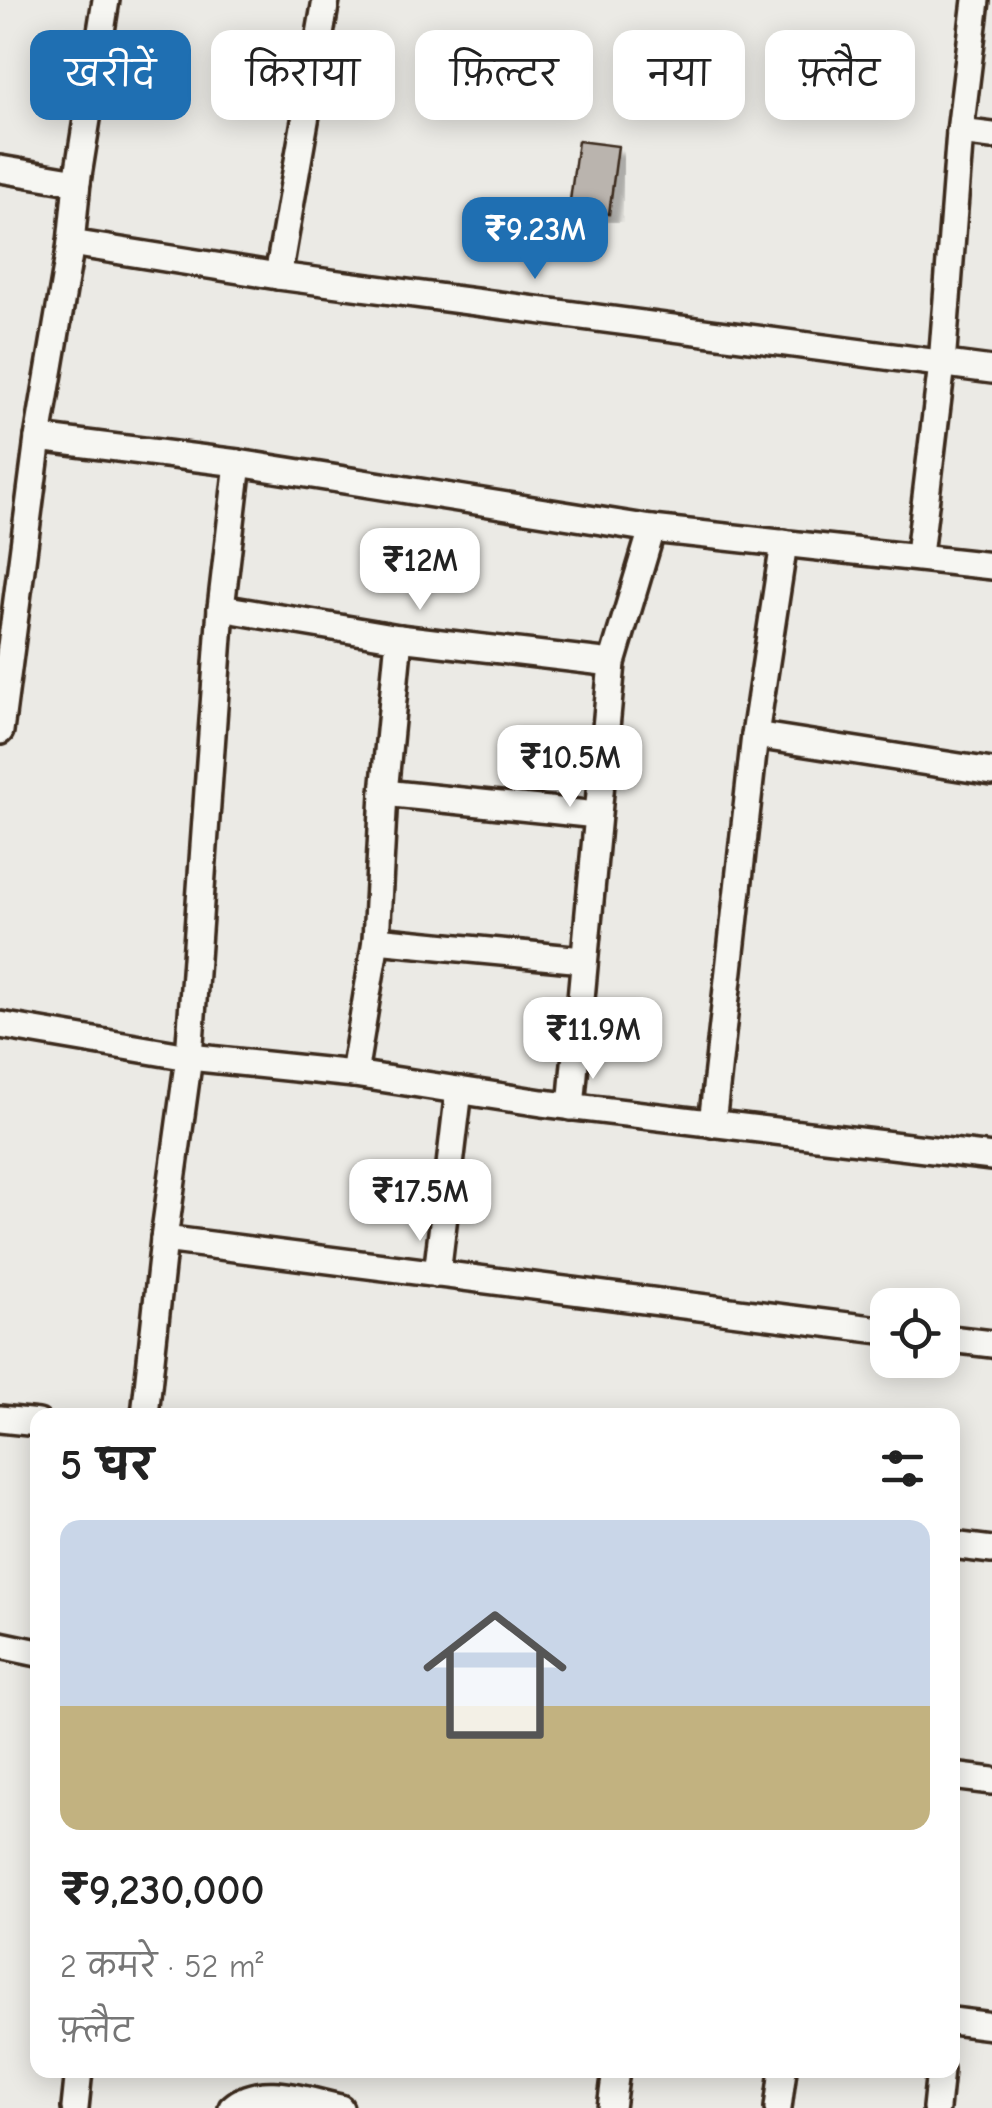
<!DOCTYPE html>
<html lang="hi">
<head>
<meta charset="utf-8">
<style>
  body { margin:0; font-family:"Comic Neue","Playpen Sans Deva",sans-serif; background:#f6f6f6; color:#222; height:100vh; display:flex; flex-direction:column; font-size:38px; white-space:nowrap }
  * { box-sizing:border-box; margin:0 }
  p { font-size:32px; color:#767676 }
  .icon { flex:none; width:55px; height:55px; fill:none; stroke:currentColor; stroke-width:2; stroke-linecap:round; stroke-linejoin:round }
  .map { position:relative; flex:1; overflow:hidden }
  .panel { position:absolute; left:30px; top:1408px; width:930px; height:670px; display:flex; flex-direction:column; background:#fff; border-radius:20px; box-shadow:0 5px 25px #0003 }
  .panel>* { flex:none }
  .guide { position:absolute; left:30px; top:30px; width:932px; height:90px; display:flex; gap:20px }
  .fabs { position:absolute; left:870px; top:1288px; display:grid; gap:20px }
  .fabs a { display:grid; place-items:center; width:90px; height:90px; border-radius:20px; background:#fff; box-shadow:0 5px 25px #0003; font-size:50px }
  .price { position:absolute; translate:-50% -85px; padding:0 22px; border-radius:20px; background:#fff; color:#222; font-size:32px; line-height:65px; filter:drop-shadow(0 2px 5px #0008) }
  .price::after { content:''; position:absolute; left:50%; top:60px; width:30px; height:22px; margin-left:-15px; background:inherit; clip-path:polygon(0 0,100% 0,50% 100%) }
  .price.active { background:#1f6fb2; color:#fff }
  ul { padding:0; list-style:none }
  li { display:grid; align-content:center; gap:20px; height:530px; padding:0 30px }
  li+li { border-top:2px solid #e0e0e0 }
  li span { display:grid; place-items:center; height:310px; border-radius:20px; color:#555 }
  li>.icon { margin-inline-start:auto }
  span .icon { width:180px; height:180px; fill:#fffc; stroke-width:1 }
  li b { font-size:42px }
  h2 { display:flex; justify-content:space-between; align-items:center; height:120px; padding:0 30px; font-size:42px }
  .tag { padding:0 35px; border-radius:20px; background:#fff; box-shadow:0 5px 25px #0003; font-size:35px; line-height:90px }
  .tag.active { background:#1f6fb2; color:#fff }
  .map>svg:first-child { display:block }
  .building { fill:#bab4ae; stroke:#3b2a1e; stroke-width:2.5; filter:url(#shadow) }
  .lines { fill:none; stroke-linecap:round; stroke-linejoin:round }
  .minor-casing { stroke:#3b2a1e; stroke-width:32 }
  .minor { stroke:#f6f6f2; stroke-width:25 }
</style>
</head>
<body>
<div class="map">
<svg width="992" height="2108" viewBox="0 0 992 2108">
  <defs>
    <filter id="shadow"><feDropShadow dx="9" dy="9" stdDeviation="2.5" flood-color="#0004"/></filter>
  </defs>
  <rect width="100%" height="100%" fill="#ebeae5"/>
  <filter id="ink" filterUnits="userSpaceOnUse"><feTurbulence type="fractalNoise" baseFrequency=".01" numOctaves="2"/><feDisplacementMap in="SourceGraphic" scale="20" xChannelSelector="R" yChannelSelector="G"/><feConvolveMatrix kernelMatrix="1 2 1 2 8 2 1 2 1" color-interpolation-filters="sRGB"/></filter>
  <g filter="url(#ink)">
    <path class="building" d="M578,141L618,146L609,214L569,208Z"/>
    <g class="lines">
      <g class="minor-casing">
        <g id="minor">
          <path d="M960,132L992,136"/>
          <path d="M0,169L77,182"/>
          <path d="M71,243L278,276L992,370"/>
          <path d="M278,276L326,0"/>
          <path d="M38,438L238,463L652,529L992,566"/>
          <path d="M919,555L942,364L960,132L976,0"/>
          <path d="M221,608L399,638L612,663"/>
          <path d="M0,731L38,438L71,243L77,182L106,0"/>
          <path d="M755,735L992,772"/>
          <path d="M384,793L597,815"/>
          <path d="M376,940L583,960"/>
          <path d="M0,1025L189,1057L354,1074L542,1103L992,1157"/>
          <path d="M354,1074L376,940L384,793L399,638"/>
          <path d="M571,1107L612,663L652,529"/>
          <path d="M712,1124L755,735L784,543"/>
          <path d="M164,1239L189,1057L221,608L238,463"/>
          <path d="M437,1274L459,1090"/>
          <path d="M942,1338L992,1344"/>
          <path d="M145,1415L164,1239L888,1331"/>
          <path d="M0,1419L38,1423"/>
          <path d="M952,1545L992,1550"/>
          <path d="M0,1645L38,1653"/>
          <path d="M952,1776L992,1781"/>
          <path d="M952,2021L992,2026"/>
          <path d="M75,2108L79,2070"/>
          <path d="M232,2108C260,2082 306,2101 340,2108"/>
          <path d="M611,2108L616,2070"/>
          <path d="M778,2108L783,2070"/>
          <path d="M936,2108L940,2070"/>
        </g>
      </g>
      <use href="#minor" class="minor"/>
    </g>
  </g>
</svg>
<div class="fabs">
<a><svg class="icon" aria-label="locate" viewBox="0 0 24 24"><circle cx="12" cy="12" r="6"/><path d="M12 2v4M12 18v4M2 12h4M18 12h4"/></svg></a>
</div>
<b class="price active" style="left:535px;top:282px">₹9.23M</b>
<b class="price" style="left:420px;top:613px">₹12M</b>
<b class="price" style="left:570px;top:810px">₹10.5M</b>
<b class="price" style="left:593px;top:1082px">₹11.9M</b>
<b class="price" style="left:420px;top:1244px">₹17.5M</b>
<div class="guide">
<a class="tag active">खरीदें</a>
<a class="tag">किराया</a>
<a class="tag">फ़िल्टर</a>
<a class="tag">नया</a>
<a class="tag">फ़्लैट</a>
</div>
<section class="panel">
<h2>5 घर<svg class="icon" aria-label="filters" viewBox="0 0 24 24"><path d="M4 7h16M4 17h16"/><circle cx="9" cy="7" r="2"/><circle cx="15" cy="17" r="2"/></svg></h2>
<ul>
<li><span style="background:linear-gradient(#c9d6e8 60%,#c2b280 0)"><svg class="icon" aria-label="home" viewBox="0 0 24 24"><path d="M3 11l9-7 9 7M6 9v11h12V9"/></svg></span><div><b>₹9,230,000</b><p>2 कमरे · 52 m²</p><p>फ़्लैट</p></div></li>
</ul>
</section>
</div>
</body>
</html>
